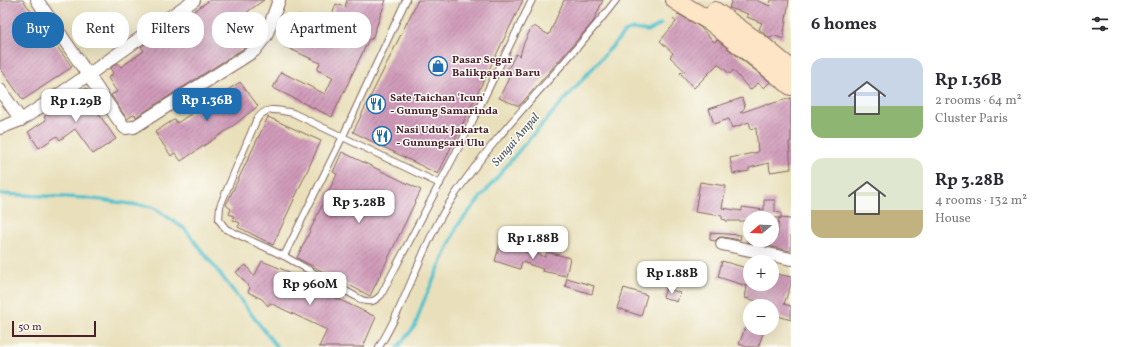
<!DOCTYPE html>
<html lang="en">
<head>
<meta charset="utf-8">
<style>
  body { margin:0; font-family:Vollkorn,serif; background:#f2f2f3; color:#2b2b33; height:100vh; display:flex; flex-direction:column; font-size:15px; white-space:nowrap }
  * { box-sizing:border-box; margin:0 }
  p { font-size:13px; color:#7c7c81 }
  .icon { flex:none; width:22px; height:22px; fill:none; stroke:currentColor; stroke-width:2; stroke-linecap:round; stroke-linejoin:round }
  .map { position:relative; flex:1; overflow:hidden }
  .side { display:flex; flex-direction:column; background:#fff; width:340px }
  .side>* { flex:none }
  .banner { position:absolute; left:12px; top:12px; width:380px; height:36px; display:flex; gap:8px }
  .needle { width:26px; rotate:251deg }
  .buttons { position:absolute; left:743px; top:211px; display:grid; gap:8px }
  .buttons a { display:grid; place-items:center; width:36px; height:36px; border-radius:50%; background:#fff; box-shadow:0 4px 16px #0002; font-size:20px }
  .scale { position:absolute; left:12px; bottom:10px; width:84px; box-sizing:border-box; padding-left:4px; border:2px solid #4a1f2b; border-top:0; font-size:11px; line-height:14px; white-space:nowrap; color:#4a1f2b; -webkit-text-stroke:3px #fdfcf7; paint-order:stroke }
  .price { position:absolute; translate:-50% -34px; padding:0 9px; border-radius:8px; background:#fff; color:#222; font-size:13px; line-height:26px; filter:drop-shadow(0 1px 2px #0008) }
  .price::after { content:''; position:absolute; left:50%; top:24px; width:12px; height:9px; margin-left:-6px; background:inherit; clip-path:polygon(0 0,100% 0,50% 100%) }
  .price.active { background:#1f6fb2; color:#fff }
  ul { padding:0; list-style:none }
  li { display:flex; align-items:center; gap:12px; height:100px; padding:0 20px }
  li span { display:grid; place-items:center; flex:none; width:112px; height:80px; border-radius:12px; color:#555 }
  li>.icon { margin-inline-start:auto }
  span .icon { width:48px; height:48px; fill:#fffc; stroke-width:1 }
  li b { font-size:17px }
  h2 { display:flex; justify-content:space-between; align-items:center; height:48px; padding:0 20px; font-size:17px }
  .pill { padding:0 14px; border-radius:16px; background:#fff; box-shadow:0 4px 16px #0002; font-size:14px; line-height:36px }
  .pill.active { background:#1f6fb2; color:#fff }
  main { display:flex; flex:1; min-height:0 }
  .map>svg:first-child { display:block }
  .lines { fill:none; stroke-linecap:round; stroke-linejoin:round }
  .stream { stroke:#52c0cb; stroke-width:3.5 }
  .building { fill:url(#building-hatch) }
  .lane-casing { stroke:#82635d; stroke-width:8 }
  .street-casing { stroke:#82635d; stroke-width:14 }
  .secondary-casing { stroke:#82635d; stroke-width:20 }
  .lane { stroke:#fff; stroke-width:6 }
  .street { stroke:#fff; stroke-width:12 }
  .secondary { stroke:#fde5c5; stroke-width:18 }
  .labels { text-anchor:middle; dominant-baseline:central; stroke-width:3; stroke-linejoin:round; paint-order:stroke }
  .poi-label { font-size:11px; font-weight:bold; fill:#4a1f2b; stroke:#fdfcf7; text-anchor:start }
  .water-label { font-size:12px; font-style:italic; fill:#4d5763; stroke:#fdfcf7 }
</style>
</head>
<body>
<main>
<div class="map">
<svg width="791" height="347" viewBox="0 0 791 347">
  <defs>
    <pattern id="building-hatch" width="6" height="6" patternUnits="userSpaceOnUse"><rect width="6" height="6" fill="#d09bba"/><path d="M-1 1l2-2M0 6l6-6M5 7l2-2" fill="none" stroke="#ab7e97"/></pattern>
  </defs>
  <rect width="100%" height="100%" fill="#fdfcf7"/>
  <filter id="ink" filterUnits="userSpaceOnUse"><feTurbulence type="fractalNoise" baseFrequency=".025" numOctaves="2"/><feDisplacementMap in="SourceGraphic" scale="8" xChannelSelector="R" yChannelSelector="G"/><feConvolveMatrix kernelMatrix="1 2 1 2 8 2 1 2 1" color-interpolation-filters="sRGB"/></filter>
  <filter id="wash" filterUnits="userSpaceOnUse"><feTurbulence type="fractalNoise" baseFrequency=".012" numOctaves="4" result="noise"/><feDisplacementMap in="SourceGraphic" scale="16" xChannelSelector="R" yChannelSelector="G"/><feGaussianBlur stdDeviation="0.9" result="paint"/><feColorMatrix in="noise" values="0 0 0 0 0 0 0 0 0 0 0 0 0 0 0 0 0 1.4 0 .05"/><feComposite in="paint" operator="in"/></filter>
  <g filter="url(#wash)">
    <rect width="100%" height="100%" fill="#e9e0bb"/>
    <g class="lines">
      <g class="stream">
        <path d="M0,194L86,198L153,207L185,229L277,347"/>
        <path d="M398,347L415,326L422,305L458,225L522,147L625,32L633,29L648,31L661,24"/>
      </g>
    </g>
    <g id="blocks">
      <g class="building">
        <path d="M0,0H23L72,67L23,100L0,68Z"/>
        <path d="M210,0H264L247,12L259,32L249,45L136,117L135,114L127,119L111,95L117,92L108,78L113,73L110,68L118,63L121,67L144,51L141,47Z"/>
        <path d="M347,0H386L372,39H369L332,117L273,88L281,72L325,94L333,77L317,70L320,63L284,46L299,15L328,27L336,4L345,7Z"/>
        <path d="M418,0H523L438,174L353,132Z"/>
        <path d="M564,0H603L593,22L519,106L499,98L512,72L508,69L516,54L520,56L523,45L531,28H533L534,26L549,35Z"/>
        <path d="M732,0H756L770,6L771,0H789L783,39L773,35L771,38L767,36L759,29L762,23L747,17L749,14L729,8Z"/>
        <path d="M678,14L700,27L713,41L715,42L717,40L770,82L764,88L758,83L750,90L733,70L730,74L718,64L694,88L680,73L685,71L670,57L673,53L660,41L676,22L673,19Z"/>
        <path d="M240,82L258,106L229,129L181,161L175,153L171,156L155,132L175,119L177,123Z"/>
        <path d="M86,88L103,110L98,113L116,139L93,154L75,129L60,140L57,136L39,148L28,132L46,120L44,117Z"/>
        <path d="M742,98L745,107L740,113L766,104L767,105L791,98V141L789,142L791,169L770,172L769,163L749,168V171L733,174L730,158L758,152L756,128L751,129L749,122L732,128L729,119L714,124L709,109Z"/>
        <path d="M268,117L321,141L273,245L238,227L240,223L233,220L234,216L229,214L231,209L226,205Z"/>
        <path d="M342,152L421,190L370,296L297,258L337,174L333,172Z"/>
        <path d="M700,182L726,186L722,208L742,211V207L764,210V200H775V212L781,213V218H750V221H726V220L722,219V216L695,212Z"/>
        <path d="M779,218L791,219V251L747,242V240H774V237H777Z"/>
        <path d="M710,233L741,235L740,240L723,237H719L715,241L710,240Z"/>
        <path d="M500,243L531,254V251L545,257L547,252L570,258L566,276L542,271L543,269L522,262L520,269L495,261Z"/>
        <path d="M262,261L289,272L287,275L376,317L363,347H319L327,330L270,303L268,306L262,299L248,292L250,288L236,272L246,265L254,277Z"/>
        <path d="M722,261L750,269V284H772V273L791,277V284L784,304L791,306V320L772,314V305L745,298L747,286L718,277Z"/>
        <path d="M567,278L594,286L592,294L565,286Z"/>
        <path d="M624,288L647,295L641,316L617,308Z"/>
        <path d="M666,288L680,293L677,302L663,297Z"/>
        <path d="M745,328H758L764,331L758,347H747L739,344Z"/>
      </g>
    </g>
  </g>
  <g filter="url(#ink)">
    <use href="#blocks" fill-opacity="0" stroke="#82635d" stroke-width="1"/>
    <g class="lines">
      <g class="lane-casing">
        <g id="lane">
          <path d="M440,184L293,113C278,110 265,105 256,121L220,206L219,220L226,229L284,256L362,300C371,303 375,301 381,295L472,122L532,0"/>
          <path d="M284,256L343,136L406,0"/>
          <path d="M379,347C409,299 422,242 454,196C501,126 565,67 616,0"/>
        </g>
      </g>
      <g class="street-casing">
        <g id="street">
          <path d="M37,0L118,119L125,128L134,127L254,51L266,36L279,0"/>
          <path d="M0,90L21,120L88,75L194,0"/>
          <path d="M0,128L21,120"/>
          <path d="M722,244L791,259"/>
        </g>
      </g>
      <g class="secondary-casing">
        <g id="secondary">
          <path d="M675,0L711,22L791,86"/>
          <path d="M715,11L758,42L791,69"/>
        </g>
      </g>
      <use href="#lane" class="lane"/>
      <use href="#street" class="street"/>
      <use href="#secondary" class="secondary"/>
    </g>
  </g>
  <defs>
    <g id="shop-ring" transform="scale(1)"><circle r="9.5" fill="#fdfcf7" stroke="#1f6fb2" stroke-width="1.5"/><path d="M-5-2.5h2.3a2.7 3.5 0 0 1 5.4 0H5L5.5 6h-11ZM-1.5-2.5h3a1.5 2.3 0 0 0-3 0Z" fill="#1f6fb2"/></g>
    <g id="restaurant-ring" transform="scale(1)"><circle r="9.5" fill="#fdfcf7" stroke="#1f6fb2" stroke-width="1.5"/><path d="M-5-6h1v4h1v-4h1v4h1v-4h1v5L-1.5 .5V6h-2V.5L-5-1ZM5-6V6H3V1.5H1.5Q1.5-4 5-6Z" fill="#1f6fb2"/></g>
  </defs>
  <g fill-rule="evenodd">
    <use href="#shop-ring" x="438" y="66"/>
    <use href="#restaurant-ring" x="376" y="104"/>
    <use href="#restaurant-ring" x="382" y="136"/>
  </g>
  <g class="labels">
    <g class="poi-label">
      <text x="452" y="60">Pasar Segar<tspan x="452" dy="13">Balikpapan Baru</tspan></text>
      <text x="390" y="98">Sate Taichan 'Icun'<tspan x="390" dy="13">- Gunung Samarinda</tspan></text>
      <text x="396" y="130">Nasi Uduk Jakarta<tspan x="396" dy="13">- Gunungsari Ulu</tspan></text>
    </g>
    <g class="water-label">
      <text transform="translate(516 140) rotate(-49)">Sungai Ampal</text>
    </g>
  </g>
</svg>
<div class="buttons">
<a><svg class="needle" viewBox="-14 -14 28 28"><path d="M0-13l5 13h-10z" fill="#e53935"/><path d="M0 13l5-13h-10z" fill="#7c7c81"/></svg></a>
<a>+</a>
<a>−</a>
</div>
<div class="scale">50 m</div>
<b class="price active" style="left:207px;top:122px">Rp 1.36B</b>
<b class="price" style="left:76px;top:123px">Rp 1.29B</b>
<b class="price" style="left:359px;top:224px">Rp 3.28B</b>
<b class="price" style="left:533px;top:260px">Rp 1.88B</b>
<b class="price" style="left:672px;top:295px">Rp 1.88B</b>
<b class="price" style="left:310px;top:306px">Rp 960M</b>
<div class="banner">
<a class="pill active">Buy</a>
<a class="pill">Rent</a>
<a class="pill">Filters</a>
<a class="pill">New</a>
<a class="pill">Apartment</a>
</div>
</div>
<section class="side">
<h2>6 homes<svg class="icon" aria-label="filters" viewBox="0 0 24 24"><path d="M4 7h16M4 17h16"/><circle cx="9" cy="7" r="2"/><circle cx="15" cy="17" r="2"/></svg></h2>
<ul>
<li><span style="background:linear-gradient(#c9d6e8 60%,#8fb573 0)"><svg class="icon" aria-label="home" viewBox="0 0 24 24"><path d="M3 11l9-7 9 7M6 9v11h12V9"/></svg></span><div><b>Rp 1.36B</b><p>2 rooms · 64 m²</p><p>Cluster Paris</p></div></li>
<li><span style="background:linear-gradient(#dfe7d0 65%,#c2b280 0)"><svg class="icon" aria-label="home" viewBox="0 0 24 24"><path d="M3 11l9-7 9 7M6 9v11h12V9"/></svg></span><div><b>Rp 3.28B</b><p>4 rooms · 132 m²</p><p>House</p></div></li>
</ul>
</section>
</main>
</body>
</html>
